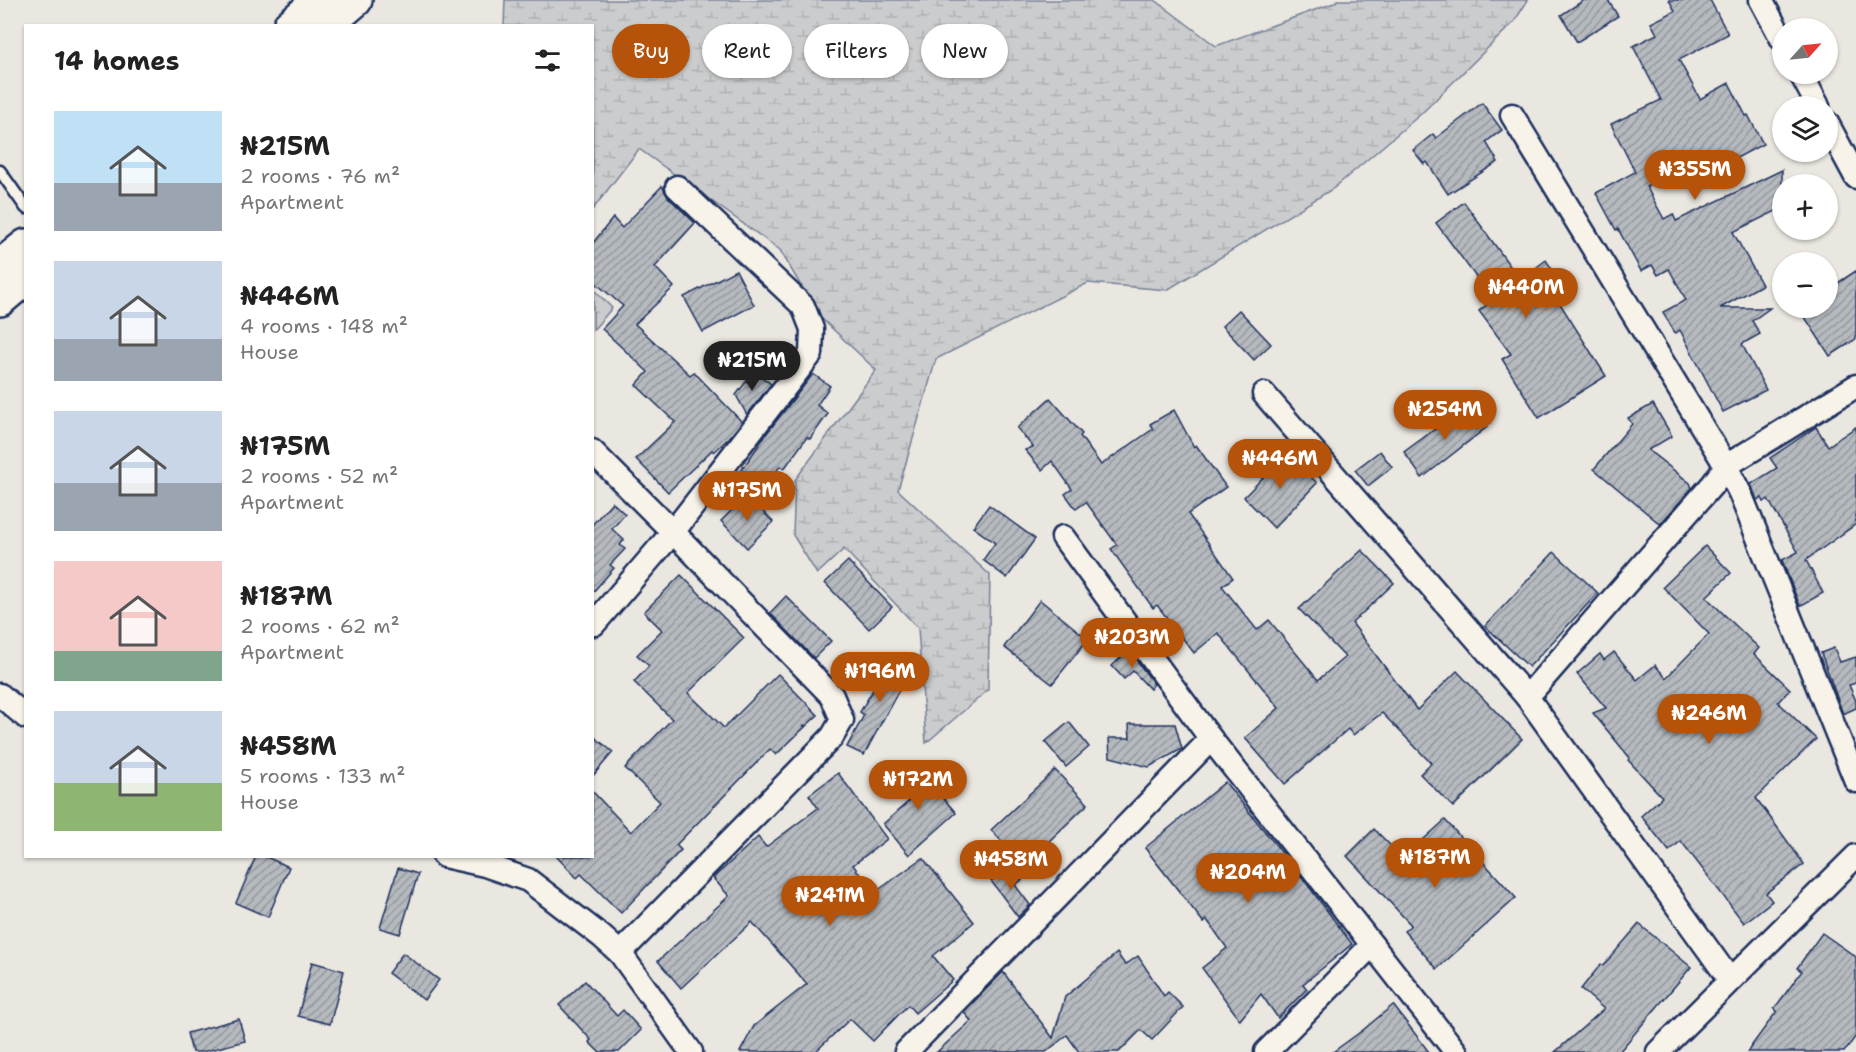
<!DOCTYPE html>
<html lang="en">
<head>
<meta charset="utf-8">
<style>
  body { margin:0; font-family:"Shantell Sans",sans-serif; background:#f6f6f6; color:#222; height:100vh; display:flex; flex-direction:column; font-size:22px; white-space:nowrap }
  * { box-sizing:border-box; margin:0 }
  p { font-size:20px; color:#767676 }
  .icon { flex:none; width:33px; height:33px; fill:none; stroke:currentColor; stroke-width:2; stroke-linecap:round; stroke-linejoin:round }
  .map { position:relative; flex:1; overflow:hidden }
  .side { position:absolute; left:24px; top:24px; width:570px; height:834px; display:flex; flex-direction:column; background:#fff; border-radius:0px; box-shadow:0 2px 4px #0004 }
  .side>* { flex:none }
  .guide { position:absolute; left:612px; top:24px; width:570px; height:54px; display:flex; gap:12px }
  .needle { width:39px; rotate:63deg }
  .buttons { position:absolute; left:1772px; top:18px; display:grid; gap:12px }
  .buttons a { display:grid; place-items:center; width:66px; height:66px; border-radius:50%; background:#fff; box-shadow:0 2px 4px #0004; font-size:30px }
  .price { position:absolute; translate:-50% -51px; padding:0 14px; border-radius:21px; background:#b45309; color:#fff; font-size:20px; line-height:39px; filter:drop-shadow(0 2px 3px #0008) }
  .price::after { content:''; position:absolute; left:50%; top:36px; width:18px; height:14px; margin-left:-9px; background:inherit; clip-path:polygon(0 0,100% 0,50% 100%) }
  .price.selected { background:#222; color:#fff }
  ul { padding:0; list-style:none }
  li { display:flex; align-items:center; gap:18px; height:150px; padding:0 30px }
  li span { display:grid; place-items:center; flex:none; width:168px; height:120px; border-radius:0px; color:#555 }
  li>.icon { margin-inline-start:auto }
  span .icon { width:72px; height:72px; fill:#fffc; stroke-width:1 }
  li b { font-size:26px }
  h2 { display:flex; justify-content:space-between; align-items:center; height:72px; padding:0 30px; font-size:26px }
  .chip { padding:0 21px; border-radius:27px; background:#fff; box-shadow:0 2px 4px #0004; font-size:21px; line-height:54px }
  .chip.selected { background:#b45309; color:#fff }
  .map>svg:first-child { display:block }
  .wetland { fill:url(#wetland-marsh); stroke:#737e96; stroke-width:1.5 }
  .building { fill:url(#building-hatch); stroke:#1b2f5e; stroke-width:1.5 }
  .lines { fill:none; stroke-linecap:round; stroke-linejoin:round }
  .lane-casing { stroke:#1b2f5e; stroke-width:15 }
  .street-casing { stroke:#1b2f5e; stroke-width:27 }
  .primary-casing { stroke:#1b2f5e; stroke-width:38 }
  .lane { stroke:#f7f3e8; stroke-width:10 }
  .street { stroke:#f7f3e8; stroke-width:22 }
  .primary { stroke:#f7f3e8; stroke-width:33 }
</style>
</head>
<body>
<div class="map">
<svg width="1856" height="1052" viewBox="0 0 1856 1052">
  <defs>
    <pattern id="wetland-marsh" width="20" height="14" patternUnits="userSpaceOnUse" patternTransform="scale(1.5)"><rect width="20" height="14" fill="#cbcccd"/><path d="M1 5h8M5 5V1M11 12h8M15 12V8" fill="none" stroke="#aeb0b2"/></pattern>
    <pattern id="building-hatch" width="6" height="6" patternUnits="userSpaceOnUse" patternTransform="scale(1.5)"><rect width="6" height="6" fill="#b6babf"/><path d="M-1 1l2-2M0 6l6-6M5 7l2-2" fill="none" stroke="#93989e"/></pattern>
  </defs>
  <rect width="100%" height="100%" fill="#eae7e0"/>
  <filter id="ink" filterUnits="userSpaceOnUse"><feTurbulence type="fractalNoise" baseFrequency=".0167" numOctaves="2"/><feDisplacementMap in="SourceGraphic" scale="12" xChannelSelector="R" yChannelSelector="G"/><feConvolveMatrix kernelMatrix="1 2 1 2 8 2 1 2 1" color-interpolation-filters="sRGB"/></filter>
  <g filter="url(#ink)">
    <g class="wetland">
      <path d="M505,0H1155L1216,46L1334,3L1338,0H1528L1514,22L1422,113L1334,188L1167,290L1088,283L936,359L898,490L990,575L988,690L926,743L918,628L844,549L817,574L793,535L795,480L876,370L818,315L780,250L639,149L593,209L592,26H504Z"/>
      <path d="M593,289L612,308L593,330Z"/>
    </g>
    <g class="building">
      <path d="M1584,0H1608L1618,16L1577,42L1561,15Z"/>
      <path d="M1669,0H1710L1728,34L1679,60L1700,99L1729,83L1746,116L1748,115L1763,144L1701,177L1693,163L1646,186L1664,219L1673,214L1676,221L1782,170V208L1733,232L1762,285L1720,308H1770L1752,321L1760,334L1742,344L1766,390L1723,412L1680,330L1675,333L1663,312L1686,300L1669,269L1658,275L1652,265L1641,271L1618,229L1616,230L1596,193L1635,172L1611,124L1661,100L1633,46L1657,34L1651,23L1675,11Z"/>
      <path d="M1482,103L1502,130L1486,142L1498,162L1448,194L1427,162L1424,164L1413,150L1433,134L1436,138Z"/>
      <path d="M662,186L668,197L695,223L655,267L674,287L635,324L690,375L694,372L742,422L729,438L714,452L712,450L668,492L636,459L675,422L636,385L648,372L602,329L623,306L592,280V244L613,218L622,228Z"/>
      <path d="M1464,202L1520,280L1546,260L1567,292L1557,299L1606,376L1539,418L1502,359L1511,354L1479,311L1493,300L1436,223Z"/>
      <path d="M736,270L754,305L703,332L684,297Z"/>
      <path d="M1856,271V339L1830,356L1799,308H1827V290Z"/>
      <path d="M1239,310L1271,344L1254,360L1222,326Z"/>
      <path d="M754,371L771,384L747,415L736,395Z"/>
      <path d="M813,374L830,386L817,405L828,414L810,439L807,437L784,469L780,466L758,498L734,481L767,433Z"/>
      <path d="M1050,398L1082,434L1080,436L1101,465L1153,429L1150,424L1174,410L1194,447L1196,445L1226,487L1188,514L1233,578L1222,586L1257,630L1269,620L1318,680L1345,657L1299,609L1362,550L1394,583L1352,623L1417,710L1457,671L1522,739L1453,807L1420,774L1431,763L1382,713L1353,735L1348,729L1285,784L1245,738L1279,708L1218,633L1194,653L1157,605L1153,608L1111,549L1117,545L1086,502L1076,509L1065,494L1072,489L1052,461L1042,470L1025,450L1033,447L1017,428Z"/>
      <path d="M1469,404L1487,427L1422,478L1404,452Z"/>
      <path d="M1653,404L1672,436L1648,450L1690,483L1692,488L1660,524L1594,469L1632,424L1628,418Z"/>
      <path d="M1816,427L1828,446L1856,427V524L1806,560L1823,593L1800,606L1782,560L1798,552L1768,499L1764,502L1762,498L1757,500L1751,484L1777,468L1770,458Z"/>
      <path d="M1380,451L1392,467L1368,486L1355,470Z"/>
      <path d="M1287,453L1317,483L1274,528L1244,497Z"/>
      <path d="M747,495L773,522L747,548L721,521Z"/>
      <path d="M612,502L625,514L612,529L624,540L620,545L625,549L610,565L614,568L592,593V525Z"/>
      <path d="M989,505L1035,539L1007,578L983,560L995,543L973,527Z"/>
      <path d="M1705,546L1731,573L1706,597L1759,648L1754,654L1790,689L1778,702L1816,739L1756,798L1804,864L1766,893L1772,901L1744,923L1681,841L1669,851L1641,816L1662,797L1628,760L1630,758L1593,713L1606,708L1577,674L1600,654L1604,660L1614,652L1637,680L1655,665L1666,678L1709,634L1663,587Z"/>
      <path d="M1554,552L1598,593L1529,667L1485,626Z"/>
      <path d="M848,561L892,607L869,629L825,583Z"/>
      <path d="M681,575L744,638L688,693L724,728L778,674L818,715L806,726L803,725L805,727L776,755L770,749L676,845L681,850L621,913L581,874L577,878L556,856H592V791L631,832L660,802L625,768L672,719L634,682L649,666L637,655L662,630L644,612Z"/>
      <path d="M786,596L831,641L814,658L770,613Z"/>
      <path d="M1040,600L1088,639L1052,684L1004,647Z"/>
      <path d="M1834,648L1840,662L1856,657V683L1849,685L1856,701V708L1843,714L1821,653Z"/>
      <path d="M1129,650L1154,684L1150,689L1133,671L1124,679L1112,666Z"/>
      <path d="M894,654L913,664L864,755L847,747L864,715L860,712Z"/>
      <path d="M1069,722L1089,747L1066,767L1045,742Z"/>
      <path d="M1129,724H1175L1182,749L1149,767L1110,757L1109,738H1130Z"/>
      <path d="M592,735L613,752L592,777Z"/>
      <path d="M915,765L956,813L909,855L883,824L909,801L894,783Z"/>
      <path d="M1055,770L1088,804L1024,865L991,830Z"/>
      <path d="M838,773L887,839L853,865L874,893L923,858L974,922L933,956L953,980L915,1013L908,1005L873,1041L850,1019L815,1052H740L754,1026L807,984L752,922L681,988L658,961L729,896L713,878L758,837L766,847L818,808L809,795Z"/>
      <path d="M1225,782L1304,880L1352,944L1303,984L1307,989L1278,1018L1261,994L1240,1020L1202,968L1227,948L1207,920L1204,923L1145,848Z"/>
      <path d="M1445,820L1516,898L1437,969L1404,931L1411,925L1347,856L1374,829L1403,858Z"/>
      <path d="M256,856H264L289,867L268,917L236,903Z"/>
      <path d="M1011,866L1022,880L1015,885L1030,905L1018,917L991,881Z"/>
      <path d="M398,868L418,874L400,934L380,928Z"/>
      <path d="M1639,924L1691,967L1619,1052H1555L1604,1009L1581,989L1601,964L1603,966Z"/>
      <path d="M1822,933L1856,957V1036L1844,1052H1747L1777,1011L1774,1009L1802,971L1797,968Z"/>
      <path d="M403,953L439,980L424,1000L388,973Z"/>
      <path d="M1117,953L1125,965L1138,956L1164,996L1168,992L1183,1007L1152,1040L1141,1030L1119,1052H1079L1067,1035L1046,1052H937L971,1021L964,1012L1003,972L1053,1038L1065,997Z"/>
      <path d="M312,962L344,971L330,1024L298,1016Z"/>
      <path d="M585,981L617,1016L623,1010L641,1030L619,1052H599L589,1042L591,1040L559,1005Z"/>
      <path d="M1393,1005L1429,1052H1333L1363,1030Z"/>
      <path d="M239,1019L245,1041L202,1052H192L187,1033Z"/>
    </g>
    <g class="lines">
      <g class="lane-casing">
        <path id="lane" d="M0,171L26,208"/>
      </g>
      <g class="street-casing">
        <g id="street">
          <path d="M1761,0L1782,39"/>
          <path d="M1801,74L1818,106"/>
          <path d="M1512,115L1726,466L1740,493L1856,781"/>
          <path d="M1827,123L1856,177"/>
          <path d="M1264,394L1527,697L1730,980"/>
          <path d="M592,451L673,532L594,624"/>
          <path d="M1063,537L1211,739L1456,1052"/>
          <path d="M0,695L26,717"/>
          <path d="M1527,697L1713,484L1726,466L1856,386"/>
          <path d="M444,856L485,865L528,880L601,936L620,953L691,1052"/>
          <path d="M620,953L832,737L842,720L832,696L673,532L811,354L812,329L803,306L677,187"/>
          <path d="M906,1052L1211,739"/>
          <path d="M1266,1052L1372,945"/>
          <path d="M1658,1052L1856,856"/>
        </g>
      </g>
      <g class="primary-casing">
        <g id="primary">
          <path d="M290,26L321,0"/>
          <path d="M325,26L355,0"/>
          <path d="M0,267L26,246"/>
          <path d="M0,299L26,277"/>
        </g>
      </g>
      <use href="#lane" class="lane"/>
      <use href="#street" class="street"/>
      <use href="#primary" class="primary"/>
    </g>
  </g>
</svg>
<div class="buttons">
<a><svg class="needle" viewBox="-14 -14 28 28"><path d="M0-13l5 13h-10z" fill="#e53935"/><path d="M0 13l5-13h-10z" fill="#767676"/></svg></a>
<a><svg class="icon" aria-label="layers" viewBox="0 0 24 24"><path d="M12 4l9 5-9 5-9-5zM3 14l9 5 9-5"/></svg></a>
<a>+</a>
<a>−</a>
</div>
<b class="price" style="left:1695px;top:201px">₦355M</b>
<b class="price" style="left:1526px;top:319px">₦440M</b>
<b class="price selected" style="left:752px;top:392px">₦215M</b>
<b class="price" style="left:1445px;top:441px">₦254M</b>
<b class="price" style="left:1280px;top:490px">₦446M</b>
<b class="price" style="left:747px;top:522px">₦175M</b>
<b class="price" style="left:1132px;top:669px">₦203M</b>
<b class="price" style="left:880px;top:703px">₦196M</b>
<b class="price" style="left:1709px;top:745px">₦246M</b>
<b class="price" style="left:918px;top:811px">₦172M</b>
<b class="price" style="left:1435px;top:889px">₦187M</b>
<b class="price" style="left:1011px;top:891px">₦458M</b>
<b class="price" style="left:1248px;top:904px">₦204M</b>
<b class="price" style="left:830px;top:927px">₦241M</b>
<div class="guide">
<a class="chip selected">Buy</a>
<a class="chip">Rent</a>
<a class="chip">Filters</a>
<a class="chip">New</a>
</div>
<section class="side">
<h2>14 homes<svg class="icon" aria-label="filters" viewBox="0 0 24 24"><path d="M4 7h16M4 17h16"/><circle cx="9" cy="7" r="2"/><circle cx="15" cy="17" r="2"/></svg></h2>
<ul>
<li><span style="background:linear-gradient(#bfe0f5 60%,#9aa5b1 0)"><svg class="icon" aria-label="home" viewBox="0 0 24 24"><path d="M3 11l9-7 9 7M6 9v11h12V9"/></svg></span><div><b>₦215M</b><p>2 rooms · 76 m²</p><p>Apartment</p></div></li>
<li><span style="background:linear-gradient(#c9d6e8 65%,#9aa5b1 0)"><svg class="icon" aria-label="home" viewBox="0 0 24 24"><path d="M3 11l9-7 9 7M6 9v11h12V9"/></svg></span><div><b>₦446M</b><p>4 rooms · 148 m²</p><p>House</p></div></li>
<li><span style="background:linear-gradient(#c9d6e8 60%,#9aa5b1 0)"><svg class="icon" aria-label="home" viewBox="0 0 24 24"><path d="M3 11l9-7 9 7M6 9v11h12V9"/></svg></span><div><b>₦175M</b><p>2 rooms · 52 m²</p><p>Apartment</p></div></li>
<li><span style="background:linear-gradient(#f6c9c9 75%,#7fa58c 0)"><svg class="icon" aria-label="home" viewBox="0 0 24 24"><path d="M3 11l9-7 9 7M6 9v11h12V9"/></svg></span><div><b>₦187M</b><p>2 rooms · 62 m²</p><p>Apartment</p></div></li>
<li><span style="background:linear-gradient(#c9d6e8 60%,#8fb573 0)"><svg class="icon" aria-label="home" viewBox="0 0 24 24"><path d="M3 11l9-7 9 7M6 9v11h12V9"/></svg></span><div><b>₦458M</b><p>5 rooms · 133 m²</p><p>House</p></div></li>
</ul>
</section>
</div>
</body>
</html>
